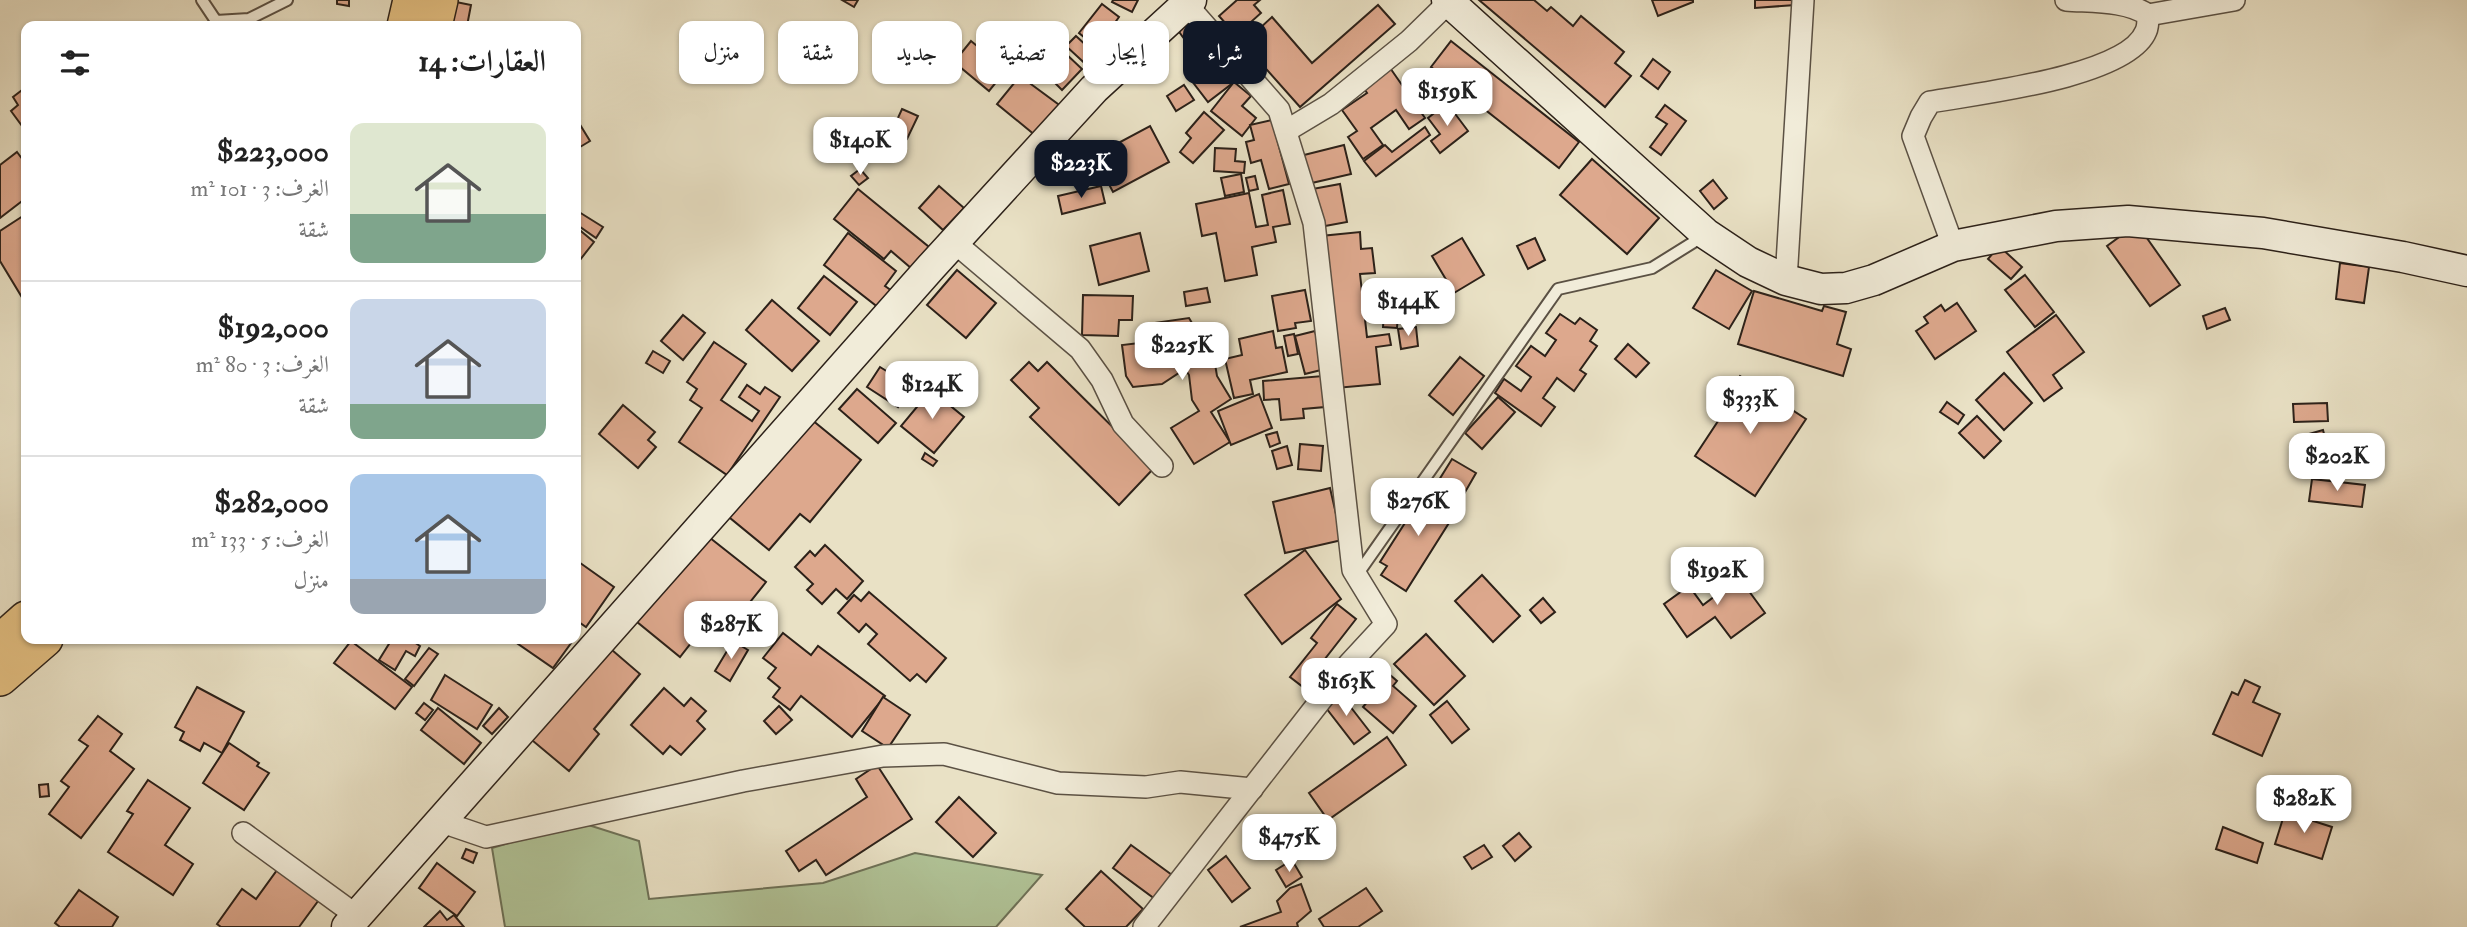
<!DOCTYPE html>
<html lang="ar">
<head>
<meta charset="utf-8">
<style>
  body { margin:0; font-family:"IM FELL Double Pica",Amiri,serif; background:#f2f2f2; color:#222; direction:rtl; height:100vh; display:flex; flex-direction:column; font-size:26px; white-space:nowrap }
  * { box-sizing:border-box; margin:0 }
  p { font-size:23px; color:#767676 }
  .icon { flex:none; width:38px; height:38px; fill:none; stroke:currentColor; stroke-width:2; stroke-linecap:round; stroke-linejoin:round }
  .map { position:relative; flex:1; overflow:hidden; direction:ltr }
  .side { position:absolute; left:21px; top:21px; width:560px; height:623px; display:flex; flex-direction:column; background:#fff; border-radius:14px; box-shadow:0 2px 5px #0004; direction:rtl }
  .side>* { flex:none }
  .hud { position:absolute; left:602px; top:21px; width:665px; height:63px; direction:rtl; display:flex; gap:14px }
  .price { position:absolute; translate:-50% -60px; padding:0 16px; border-radius:14px; background:#fff; color:#222; font-size:23px; line-height:46px; filter:drop-shadow(0 2px 4px #0008) }
  .price::after { content:''; position:absolute; left:50%; top:42px; width:21px; height:16px; margin-left:-10px; background:inherit; clip-path:polygon(0 0,100% 0,50% 100%) }
  .price.selected { background:#111827; color:#fff }
  ul { padding:0; list-style:none }
  li { display:flex; align-items:center; gap:21px; height:175px; padding:0 35px }
  li+li { border-top:2px solid #e0e0e0 }
  li span { display:grid; place-items:center; flex:none; width:196px; height:140px; border-radius:14px; color:#555 }
  li>.icon { margin-inline-start:auto }
  span .icon { width:84px; height:84px; fill:#fffc; stroke-width:1 }
  li b { font-size:30px }
  h2 { display:flex; justify-content:space-between; align-items:center; height:84px; padding:0 35px; font-size:30px }
  .chip { padding:0 24px; border-radius:14px; background:#fff; box-shadow:0 2px 5px #0004; font-size:24px; line-height:63px }
  .chip.selected { background:#111827; color:#fff }
  .map>svg:first-child { display:block }
  .green { fill:#b1c498; stroke:#6e7258; stroke-width:2 }
  .building { fill:#dda88d; stroke:#2c2119; stroke-width:2 }
  .lines { fill:none; stroke-linecap:round; stroke-linejoin:round }
  .service-casing { stroke:#5b5144; stroke-width:14 }
  .minor-casing { stroke:#5b5144; stroke-width:24 }
  .secondary-casing { stroke:#2c2119; stroke-width:33 }
  .trunk-casing { stroke:#2c2119; stroke-width:38 }
  .service { stroke:#f1ecd9; stroke-width:10 }
  .minor { stroke:#f1ecd9; stroke-width:21 }
  .secondary { stroke:#f1ecd9; stroke-width:30 }
  .trunk { stroke:#e4c082; stroke-width:35 }
</style>
</head>
<body>
<div class="map">
<svg width="2467" height="927" viewBox="0 0 2467 927">
  <rect width="100%" height="100%" fill="#e9e1c5"/>
  <filter id="stains"><feTurbulence type="fractalNoise" baseFrequency=".00286" numOctaves="4"/><feColorMatrix values="0 0 0 0 .2 0 0 0 0 .09 0 0 0 0 .02 0 0 0 .5 -.17"/></filter>
  <radialGradient id="worn" r=".72"><stop offset=".6" stop-color="#630" stop-opacity="0"/><stop offset="1" stop-color="#630" stop-opacity=".3"/></radialGradient>
  <path class="green" d="M579,822L639,841L649,899L823,883L915,853L1042,875L996,927H505L492,848Z"/>
  <g class="building">
    <path d="M337,0H349V6L337,4Z"/>
    <path d="M842,0H858L854,7Z"/>
    <path d="M1113,0H1138L1132,12L1112,2Z"/>
    <path d="M1237,0H1260L1254,5L1261,13L1252,21L1259,29L1272,17L1312,63L1378,5L1395,24L1300,107L1219,16Z"/>
    <path d="M1479,0H1534L1547,11L1551,7L1573,26L1581,16L1624,52L1615,63L1631,76L1605,107Z"/>
    <path d="M1652,0H1693V2L1658,16Z"/>
    <path d="M1755,0H1795V5L1755,8Z"/>
    <path d="M456,2L471,5L467,26H451Z"/>
    <path d="M1102,4L1119,17L1114,24L1123,31L1105,54L1079,33Z"/>
    <path d="M1195,16L1216,46L1199,59L1177,29Z"/>
    <path d="M1076,36L1101,59L1092,70L1066,46Z"/>
    <path d="M971,41L1006,70L989,91L954,62Z"/>
    <path d="M1451,41L1579,142L1559,168L1431,67Z"/>
    <path d="M1215,49L1238,79L1208,102L1185,72Z"/>
    <path d="M1064,52L1082,69L1062,90L1055,83L1060,78L1049,68Z"/>
    <path d="M1653,59L1670,72L1658,89L1641,76Z"/>
    <path d="M1388,65L1425,118L1409,129L1396,110L1371,128L1383,145L1363,159L1348,137L1357,131L1342,110L1367,93L1361,84Z"/>
    <path d="M1020,76L1066,110L1041,140L997,104Z"/>
    <path d="M1234,82L1251,96L1242,106L1256,118L1242,136L1211,111Z"/>
    <path d="M1184,85L1194,100L1176,111L1167,96Z"/>
    <path d="M26,87V129L25,130L11,111L18,105L13,97Z"/>
    <path d="M1447,103L1468,131L1440,153L1431,141L1440,134L1428,118Z"/>
    <path d="M1665,105L1686,121L1661,155L1650,147L1667,124L1656,117Z"/>
    <path d="M902,109L918,116L907,139L892,131Z"/>
    <path d="M1204,112L1224,130L1193,163L1180,152L1191,138L1186,133Z"/>
    <path d="M1272,120L1289,184L1269,189L1261,160L1251,163L1246,142L1254,140L1250,125Z"/>
    <path d="M579,123L590,141L580,147L576,141V125Z"/>
    <path d="M1150,126L1169,162L1113,192L1094,156Z"/>
    <path d="M1425,127L1430,135L1376,176L1364,161L1385,145L1392,152Z"/>
    <path d="M1344,145L1351,174L1303,185L1296,157Z"/>
    <path d="M1215,148L1236,149L1235,161L1245,162L1244,173L1214,171Z"/>
    <path d="M17,152L26,164V198L0,218V165Z"/>
    <path d="M1592,159L1659,218L1627,254L1560,195Z"/>
    <path d="M860,169L868,178L859,185L851,176Z"/>
    <path d="M1241,174L1244,192L1225,196L1221,178Z"/>
    <path d="M1255,176L1258,189L1249,191L1246,178Z"/>
    <path d="M1713,180L1727,198L1714,209L1700,191Z"/>
    <path d="M1340,184L1347,222L1314,228L1307,190Z"/>
    <path d="M939,186L964,208L943,230L919,208Z"/>
    <path d="M1101,186L1105,203L1062,214L1058,196Z"/>
    <path d="M858,189L929,247L911,268L891,251L884,259L834,219Z"/>
    <path d="M1283,190L1290,224L1273,227L1276,242L1252,247L1257,275L1225,281L1216,233L1202,236L1196,204L1249,193L1256,227L1268,225L1262,195Z"/>
    <path d="M579,212L603,227L596,238L576,224Z"/>
    <path d="M26,214V297L23,299L0,261V231Z"/>
    <path d="M2137,224L2180,285L2150,306L2107,246Z"/>
    <path d="M576,227L594,242L576,265Z"/>
    <path d="M1360,232L1361,249L1372,248L1375,273L1360,274L1367,337L1389,334L1391,345L1376,347L1380,384L1336,388L1321,236Z"/>
    <path d="M848,233L896,271L885,286L892,291L879,308L824,265Z"/>
    <path d="M1140,233L1149,271L1099,285L1090,246Z"/>
    <path d="M1462,238L1484,275L1454,293L1432,256Z"/>
    <path d="M1535,238L1545,260L1528,269L1517,246Z"/>
    <path d="M1999,246L2022,267L2011,279L1988,259Z"/>
    <path d="M2340,263L2369,267L2364,303L2336,299Z"/>
    <path d="M957,270L996,303L966,338L927,305Z"/>
    <path d="M1716,270L1752,291L1729,329L1693,308Z"/>
    <path d="M2025,275L2054,312L2035,327L2005,290Z"/>
    <path d="M824,276L857,302L830,335L798,308Z"/>
    <path d="M1207,288L1210,302L1186,306L1184,292Z"/>
    <path d="M1434,289L1445,296L1438,307L1427,300Z"/>
    <path d="M1305,290L1311,321L1295,323L1296,328L1278,331L1272,296Z"/>
    <path d="M1754,291L1822,311L1824,306L1846,312L1837,344L1851,349L1843,376L1738,344Z"/>
    <path d="M1083,295L1133,296L1132,320H1119L1118,336L1082,335Z"/>
    <path d="M772,300L819,341L792,371L746,330Z"/>
    <path d="M1957,303L1976,331L1935,359L1916,331L1928,323L1924,317L1941,305L1945,311Z"/>
    <path d="M2225,308L2230,320L2207,329L2203,316Z"/>
    <path d="M1384,313L1398,314L1397,328L1383,327Z"/>
    <path d="M1560,314L1575,324L1580,318L1597,330L1590,341L1597,346L1580,370L1586,374L1574,391L1557,378L1543,398L1555,407L1541,426L1495,393L1504,379L1521,391L1531,377L1516,366L1531,346L1545,356L1556,340L1546,333Z"/>
    <path d="M683,315L705,333L683,360L661,341Z"/>
    <path d="M2056,315L2084,352L2053,375L2062,388L2044,401L2007,352Z"/>
    <path d="M1189,318L1202,340L1205,366L1215,364L1217,376L1231,399L1211,412L1230,442L1194,464L1171,428L1199,411L1192,400L1189,375L1185,369L1162,384L1133,387L1126,376L1122,345L1156,341L1154,323Z"/>
    <path d="M1416,327L1418,346L1401,349L1398,329Z"/>
    <path d="M1273,331L1276,348L1282,347L1287,372L1250,380L1253,394L1234,398L1225,359L1242,355L1239,339Z"/>
    <path d="M1315,331L1325,369L1305,374L1295,336Z"/>
    <path d="M1294,334L1298,354L1288,356L1284,336Z"/>
    <path d="M714,342L746,364L721,400L752,421L759,411L739,397L747,385L760,394L765,387L780,397L727,475L679,442L702,408L690,400L697,389L687,382Z"/>
    <path d="M1628,344L1649,363L1636,377L1615,359Z"/>
    <path d="M653,351L670,361L663,373L646,363Z"/>
    <path d="M1460,357L1484,376L1453,415L1429,395Z"/>
    <path d="M1029,362L1038,371L1047,362L1154,468L1119,505L1030,417L1039,408L1011,380Z"/>
    <path d="M880,367L904,382L897,393L904,397L898,407L867,387Z"/>
    <path d="M2004,373L2032,403L2004,430L1976,400Z"/>
    <path d="M1323,376L1325,407L1303,409L1304,418L1281,420L1279,399L1264,400L1263,381Z"/>
    <path d="M1740,376L1806,419L1755,496L1695,456L1724,412L1718,408Z"/>
    <path d="M857,389L896,423L878,443L839,409Z"/>
    <path d="M931,390L964,417L934,453L901,426Z"/>
    <path d="M1259,394L1272,428L1231,445L1218,411Z"/>
    <path d="M1498,397L1515,412L1482,449L1465,433Z"/>
    <path d="M1947,402L1964,415L1958,424L1940,412Z"/>
    <path d="M2327,403L2328,421L2294,422L2293,404Z"/>
    <path d="M623,405L655,432L648,440L656,447L638,468L599,434Z"/>
    <path d="M806,415L861,460L810,522L800,514L769,550L724,513Z"/>
    <path d="M1977,416L2001,441L1984,458L1959,433Z"/>
    <path d="M2323,430L2330,457L2302,465L2295,438Z"/>
    <path d="M1277,432L1280,443L1270,447L1266,435Z"/>
    <path d="M2332,436H2348L2349,457H2332Z"/>
    <path d="M1300,444L1323,446L1321,471L1298,469Z"/>
    <path d="M1287,446L1292,465L1277,469L1272,451Z"/>
    <path d="M925,453L937,461L933,466L922,459Z"/>
    <path d="M1452,459L1476,473L1464,494L1439,480Z"/>
    <path d="M2312,479L2365,485L2362,507L2309,501Z"/>
    <path d="M1428,487L1459,507L1406,591L1381,575L1387,566L1380,562Z"/>
    <path d="M1330,488L1342,540L1285,553L1273,502Z"/>
    <path d="M700,530L766,582L747,606L753,612L749,616L757,622L739,644L709,620L680,657L631,617Z"/>
    <path d="M825,545L863,581L847,599L836,589L822,604L807,590L813,584L795,567L810,551L815,556Z"/>
    <path d="M1305,550L1341,599L1282,644L1245,595Z"/>
    <path d="M576,560L614,587L586,627L576,620Z"/>
    <path d="M1732,568L1765,613L1731,638L1715,617L1687,637L1664,604L1689,586L1703,605L1715,596L1708,586Z"/>
    <path d="M1482,575L1520,616L1493,642L1455,601Z"/>
    <path d="M869,592L946,658L926,682L917,674L910,681L868,644L877,634L866,624L859,632L838,613L854,595L861,601Z"/>
    <path d="M1543,598L1555,612L1541,623L1530,610Z"/>
    <path d="M1337,604L1356,619L1303,687L1290,677L1317,643L1311,638Z"/>
    <path d="M783,633L811,655L818,646L885,696L852,737L801,696L790,710L773,697L780,688L768,678L776,668L763,658Z"/>
    <path d="M1426,634L1465,676L1434,705L1394,664Z"/>
    <path d="M392,639H416L414,642L420,646L415,656L406,651L395,670L379,660Z"/>
    <path d="M511,639H574L553,668Z"/>
    <path d="M351,641L412,687L395,709L334,663Z"/>
    <path d="M733,641L748,650L730,681L715,671Z"/>
    <path d="M605,644L640,674L594,729L599,734L569,771L527,736Z"/>
    <path d="M429,648L438,654L414,686L405,679Z"/>
    <path d="M1382,668L1397,681L1393,686L1416,706L1393,733L1363,707L1379,688L1370,681Z"/>
    <path d="M445,675L492,705L477,729L431,700Z"/>
    <path d="M2245,680L2260,687L2253,702L2280,714L2262,756L2213,734L2232,692L2238,695Z"/>
    <path d="M197,687L244,712L222,753L204,743L200,751L180,740L184,732L175,727Z"/>
    <path d="M664,688L684,706L691,698L706,711L697,721L705,729L681,755L670,746L663,754L631,725Z"/>
    <path d="M1339,692L1370,732L1354,744L1323,704Z"/>
    <path d="M883,697L910,715L888,748L862,731Z"/>
    <path d="M1447,701L1469,729L1452,743L1430,715Z"/>
    <path d="M424,703L433,710L425,720L416,713Z"/>
    <path d="M779,706L792,720L776,734L764,721Z"/>
    <path d="M438,708L481,743L464,764L421,730Z"/>
    <path d="M499,708L508,717L492,734L483,726Z"/>
    <path d="M98,716L122,734L110,751L134,769L81,838L49,814L69,787L61,781L88,746L79,740Z"/>
    <path d="M1387,737L1406,765L1328,820L1309,793Z"/>
    <path d="M229,743L259,763L257,766L269,773L244,810L203,783Z"/>
    <path d="M877,765L912,819L826,875L816,860L799,871L786,851L867,797L856,779Z"/>
    <path d="M148,780L190,808L165,845L193,864L173,895L108,852L133,814L127,811Z"/>
    <path d="M48,784L49,796L40,797L39,785Z"/>
    <path d="M959,797L996,833L973,857L936,822Z"/>
    <path d="M2285,812L2332,827L2322,859L2275,844Z"/>
    <path d="M2223,827L2263,843L2257,863L2216,849Z"/>
    <path d="M1519,833L1531,847L1515,861L1503,846Z"/>
    <path d="M1131,845L1172,875L1155,899L1113,868Z"/>
    <path d="M1484,845L1492,857L1472,869L1464,857Z"/>
    <path d="M466,849L477,853L473,863L462,858Z"/>
    <path d="M1226,856L1250,888L1232,902L1208,870Z"/>
    <path d="M1292,860L1302,877L1286,887L1276,870Z"/>
    <path d="M437,863L475,892L457,916L419,888Z"/>
    <path d="M280,866L321,897L299,927H221L217,924L242,889L256,899Z"/>
    <path d="M1101,871L1143,909L1126,927H1085L1066,909Z"/>
    <path d="M1301,884L1311,911L1297,923L1298,927H1240L1281,912L1277,901L1290,888Z"/>
    <path d="M1366,888L1382,911L1358,927H1324L1319,919Z"/>
    <path d="M79,890L118,917L112,927H60L55,923Z"/>
    <path d="M440,911L447,920L454,915L464,927H424Z"/>
  </g>
  <g class="lines">
    <g class="service-casing">
      <g id="service">
        <path d="M202,0L216,21L249,19L287,0"/>
        <path d="M1357,575L1558,289L1652,268L1705,235"/>
      </g>
    </g>
    <g class="minor-casing">
      <g id="minor">
        <path d="M2148,15L2234,0"/>
        <path d="M1286,131L1331,104L1409,41L1449,2"/>
        <path d="M954,242L1080,349L1102,380L1123,424L1162,466"/>
        <path d="M1953,246L1913,136L1921,117L1930,102C1975,94 2128,77 2146,31C2148,27 2148,20 2148,15C2126,0 2093,2 2066,0"/>
        <path d="M1786,280L1803,0"/>
        <path d="M442,822L486,837L743,781L883,756L944,754L1058,783L1146,787L1180,782L1252,789"/>
        <path d="M243,833L357,916"/>
        <path d="M1144,927L1349,664L1386,624L1353,570L1314,223L1279,110L1186,4"/>
      </g>
    </g>
    <g class="secondary-casing">
      <g id="secondary">
        <path d="M1447,0L1706,234L1748,262L1786,280L1821,289L1846,288L1874,280L1953,246L2056,226L2128,221L2263,233L2403,257L2467,271"/>
        <path d="M347,927L931,267L1094,89L1191,0"/>
      </g>
    </g>
    <g class="trunk-casing">
      <g id="trunk">
        <path d="M405,26L411,0"/>
        <path d="M434,26L440,0"/>
        <path d="M0,642L26,619"/>
        <path d="M0,678L45,639"/>
      </g>
    </g>
    <use href="#service" class="service"/>
    <use href="#minor" class="minor"/>
    <use href="#secondary" class="secondary"/>
    <use href="#trunk" class="trunk"/>
  </g>
  <rect width="100%" height="100%" filter="url(#stains)"/>
  <rect width="100%" height="100%" fill="url(#worn)"/>
</svg>
<b class="price" style="left:1447px;top:128px">$159K</b>
<b class="price" style="left:860px;top:177px">$140K</b>
<b class="price selected" style="left:1081px;top:200px">$223K</b>
<b class="price" style="left:1408px;top:338px">$144K</b>
<b class="price" style="left:1182px;top:382px">$225K</b>
<b class="price" style="left:932px;top:421px">$124K</b>
<b class="price" style="left:1750px;top:436px">$333K</b>
<b class="price" style="left:2337px;top:493px">$202K</b>
<b class="price" style="left:1418px;top:538px">$276K</b>
<b class="price" style="left:1717px;top:607px">$192K</b>
<b class="price" style="left:731px;top:661px">$287K</b>
<b class="price" style="left:1346px;top:718px">$163K</b>
<b class="price" style="left:2304px;top:835px">$282K</b>
<b class="price" style="left:1289px;top:874px">$475K</b>
<div class="hud">
<a class="chip selected">شراء</a>
<a class="chip">إيجار</a>
<a class="chip">تصفية</a>
<a class="chip">جديد</a>
<a class="chip">شقة</a>
<a class="chip">منزل</a>
</div>
<section class="side">
<h2>العقارات: 14<svg class="icon" aria-label="filters" viewBox="0 0 24 24"><path d="M4 7h16M4 17h16"/><circle cx="9" cy="7" r="2"/><circle cx="15" cy="17" r="2"/></svg></h2>
<ul>
<li><span style="background:linear-gradient(#dfe7d0 65%,#7fa58c 0)"><svg class="icon" aria-label="home" viewBox="0 0 24 24"><path d="M3 11l9-7 9 7M6 9v11h12V9"/></svg></span><div><b>$223,000</b><p>الغرف: 3 · 101 m²</p><p>شقة</p></div></li>
<li><span style="background:linear-gradient(#c9d6e8 75%,#7fa58c 0)"><svg class="icon" aria-label="home" viewBox="0 0 24 24"><path d="M3 11l9-7 9 7M6 9v11h12V9"/></svg></span><div><b>$192,000</b><p>الغرف: 3 · 80 m²</p><p>شقة</p></div></li>
<li><span style="background:linear-gradient(#a9c7e8 75%,#9aa5b1 0)"><svg class="icon" aria-label="home" viewBox="0 0 24 24"><path d="M3 11l9-7 9 7M6 9v11h12V9"/></svg></span><div><b>$282,000</b><p>الغرف: 5 · 133 m²</p><p>منزل</p></div></li>
</ul>
</section>
</div>
</body>
</html>
